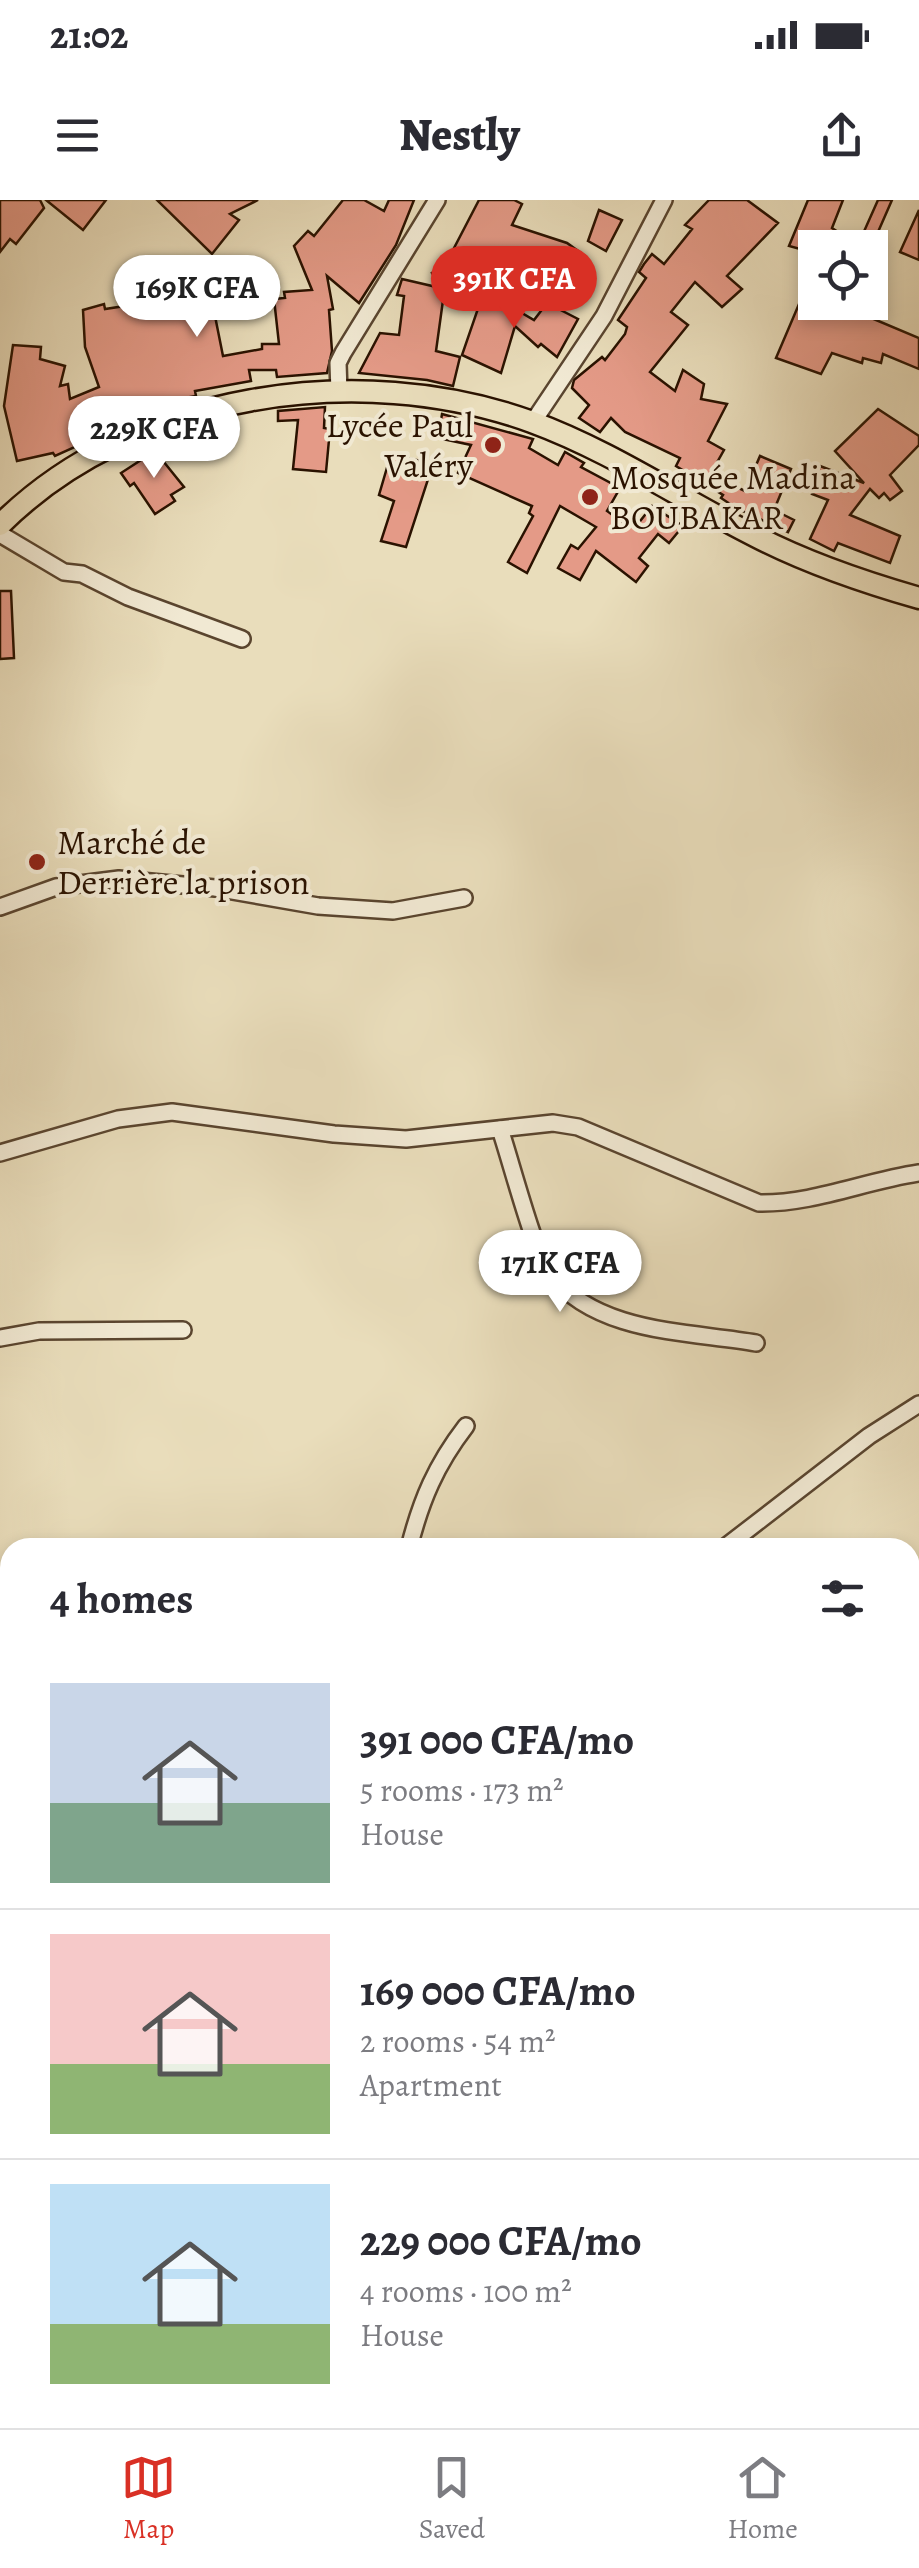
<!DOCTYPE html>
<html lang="en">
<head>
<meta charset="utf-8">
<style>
  body { margin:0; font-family:Alegreya,serif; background:#f7f7f7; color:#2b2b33; height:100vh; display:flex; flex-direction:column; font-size:38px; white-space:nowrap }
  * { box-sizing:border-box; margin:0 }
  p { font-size:32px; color:#7c7c81 }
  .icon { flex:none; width:55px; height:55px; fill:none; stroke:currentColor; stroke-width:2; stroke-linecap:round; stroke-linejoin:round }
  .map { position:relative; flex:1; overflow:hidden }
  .side { position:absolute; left:0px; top:1338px; width:920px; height:892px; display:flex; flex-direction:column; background:#fff; border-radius:30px 30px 0 0; box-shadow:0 5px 15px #0003 }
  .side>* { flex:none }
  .controls { position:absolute; left:798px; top:30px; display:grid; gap:20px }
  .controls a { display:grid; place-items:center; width:90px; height:90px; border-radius:0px; background:#fff; box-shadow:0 5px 15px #0003; font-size:50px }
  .price { position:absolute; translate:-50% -85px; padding:0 22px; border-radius:35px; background:#fff; color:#222; font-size:32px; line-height:65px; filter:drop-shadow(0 2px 5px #0008) }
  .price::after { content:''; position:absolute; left:50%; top:60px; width:30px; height:22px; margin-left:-15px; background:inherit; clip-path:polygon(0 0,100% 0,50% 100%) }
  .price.active { background:#d93025; color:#fff }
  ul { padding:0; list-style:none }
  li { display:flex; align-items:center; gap:30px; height:250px; padding:0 50px }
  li+li { border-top:2px solid #e1e1e2 }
  li span { display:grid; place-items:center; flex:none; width:280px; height:200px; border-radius:0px; color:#555 }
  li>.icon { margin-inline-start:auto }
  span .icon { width:120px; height:120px; fill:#fffc; stroke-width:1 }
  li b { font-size:42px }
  h2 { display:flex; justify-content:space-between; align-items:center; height:120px; padding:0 50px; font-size:42px }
  .status { display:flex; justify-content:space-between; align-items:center; height:70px; padding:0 50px; background:#fff; direction:ltr }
  .status svg { height:28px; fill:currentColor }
  header { display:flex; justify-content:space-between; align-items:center; height:130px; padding:0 50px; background:#fff; font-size:45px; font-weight:800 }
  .menu { display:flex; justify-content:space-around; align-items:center; height:140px; border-top:2px solid #e1e1e2; background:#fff; font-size:28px; color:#7c7c81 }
  .menu a { display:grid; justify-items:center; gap:5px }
  .menu .active { color:#d93025 }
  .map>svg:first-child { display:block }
  .building { fill:#e49a87; stroke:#2a1200; stroke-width:2.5 }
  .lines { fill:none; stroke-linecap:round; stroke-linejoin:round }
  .minor-casing { stroke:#5a452f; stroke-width:20 }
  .major-casing { stroke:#2a1200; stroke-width:25 }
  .minor { stroke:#f1e9d3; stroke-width:15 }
  .major { stroke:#e9ddbb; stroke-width:20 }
  .poi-dot { fill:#8f2418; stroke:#f1e9d3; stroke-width:4 }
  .labels { text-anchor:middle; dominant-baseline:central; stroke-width:8; stroke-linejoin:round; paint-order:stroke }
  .poi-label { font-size:35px; fill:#2a1200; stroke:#f1e9d3; text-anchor:start }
</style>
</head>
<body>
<div class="status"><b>21:02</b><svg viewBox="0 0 49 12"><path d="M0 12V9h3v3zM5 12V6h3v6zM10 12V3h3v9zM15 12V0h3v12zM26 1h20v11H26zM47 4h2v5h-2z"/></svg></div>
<header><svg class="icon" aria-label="menu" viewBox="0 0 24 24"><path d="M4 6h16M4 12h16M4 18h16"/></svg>Nestly<svg class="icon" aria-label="share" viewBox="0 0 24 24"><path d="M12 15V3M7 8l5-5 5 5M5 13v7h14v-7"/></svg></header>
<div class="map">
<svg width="919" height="2228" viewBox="0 0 919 2228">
  <rect width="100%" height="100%" fill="#e9ddbb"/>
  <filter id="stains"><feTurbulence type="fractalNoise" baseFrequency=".002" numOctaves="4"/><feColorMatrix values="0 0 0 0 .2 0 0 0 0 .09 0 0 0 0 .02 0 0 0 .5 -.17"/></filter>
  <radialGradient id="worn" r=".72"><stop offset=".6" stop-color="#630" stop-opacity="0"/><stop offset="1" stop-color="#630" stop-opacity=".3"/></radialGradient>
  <g class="building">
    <path d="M0,0H40L44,8L16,44L10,39L0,52Z"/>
    <path d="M46,0H106L83,30Z"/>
    <path d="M157,0H258L230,14L239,20L212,54Z"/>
    <path d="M343,0H364L384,11L389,0H414L396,45L359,103L327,76L333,109L329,110L332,151L327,173L277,177L276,170H249L251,181L195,191L196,196L163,202L100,221L102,226L82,234L86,242L55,256L53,253L17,261L4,206L13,145L41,147L40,159L65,166L60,186L68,184L70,199L99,187L85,147L83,110L104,104L105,109L138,104L139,110L211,96L223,156L262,149V144H279L274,99L285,98L284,92L312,90L294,46L308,31L314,36Z"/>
    <path d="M479,0H514L522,4L512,25L567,43L585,56L576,81L546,69L540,81L520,71L516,78L490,65L488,69L453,50Z"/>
    <path d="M709,0H747L778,23L727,76L742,89L722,107L695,82L671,112L688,125L650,172L675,191L683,170L704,184L701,199L727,204L708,241L724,250L710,275L745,291L760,256L791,269L774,310L794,320L788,332L736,308L721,298L723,295L676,266L680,258L625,232L611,218L600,232L579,218L589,205L572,188L574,180L602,157L605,160L625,134L627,127L618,120L646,78L639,72L644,64L652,54L664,64L692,29L685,25Z"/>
    <path d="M808,0H843L832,28L858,45L878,0H892L871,48H815V53L789,46Z"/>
    <path d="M599,10L622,20L606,51L588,41Z"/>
    <path d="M919,10V60L900,52Z"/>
    <path d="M447,64L461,87L445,96L444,93L436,151L460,157L453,186L427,180L359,173L380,133L399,135L404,96L397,95L402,79L441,88L432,73Z"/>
    <path d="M484,91L534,120L547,103L578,119L557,157L541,144L538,147L515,126L501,173L462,155Z"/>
    <path d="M802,97L819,102L817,107L855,117L857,112L919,138V169L883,154L881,163L863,158L862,163L832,153L821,174L776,158Z"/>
    <path d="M325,207L324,228L330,229L326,272L293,269L298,220L278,221V211Z"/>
    <path d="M878,209L919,236V245L890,275L902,291L890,300L884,293L879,298L870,289L850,315L900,336L890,363L838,343L834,351L810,339L828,300L812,294L820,266L864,283L835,251Z"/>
    <path d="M442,214L533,239L529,248L558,265L565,252L584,263L581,267L620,288L607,311L629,327L633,322L637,325L652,306L683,326L669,343L658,334L639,358L648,366L636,382L596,351L580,380L558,368L571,345L578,349L596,327L560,306L527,373L508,362L533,316L529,313L532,306L458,273L471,245L438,238Z"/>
    <path d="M155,251L184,287L171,295L175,301L155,314L134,283L130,286L121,273Z"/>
    <path d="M391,254L433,264L406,347L381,341L394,301L379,295Z"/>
    <path d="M0,391H11L14,458L0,459Z"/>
  </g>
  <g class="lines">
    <g class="minor-casing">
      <g id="minor">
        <path d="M339,192L338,163L343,153L437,0"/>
        <path d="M533,222L604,116L664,0"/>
        <path d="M0,334L64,372L82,374L128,397L242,439"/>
        <path d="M0,707L56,687L119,679L215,688L318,706L393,711L464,698"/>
        <path d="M500,929C510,958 535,1055 550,1074C598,1134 687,1131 756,1143"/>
        <path d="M0,953L118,919L172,912L334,934L406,939L553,923L578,927L759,1003C813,1004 865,981 919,973"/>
        <path d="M0,1138L39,1131L183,1130"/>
        <path d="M409,1348C421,1300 436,1265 466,1226"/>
        <path d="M724,1348L869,1236L919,1204"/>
        <path d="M910,2061L919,2070"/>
      </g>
    </g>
    <g class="major-casing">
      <g id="major">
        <path d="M0,325C132,193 359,159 532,222C611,251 681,299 755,336C807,363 863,382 919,398"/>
        <path d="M0,1555L10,1613"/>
        <path d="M41,2228L44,2220"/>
      </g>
    </g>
    <use href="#minor" class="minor"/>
    <use href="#major" class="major"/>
  </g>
  <g class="poi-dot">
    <circle cx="493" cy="245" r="10"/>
    <circle cx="590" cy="297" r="10"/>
    <circle cx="37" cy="662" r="10"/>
  </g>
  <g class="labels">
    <g class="poi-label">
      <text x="473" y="225" text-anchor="end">Lycée Paul<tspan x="473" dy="40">Valéry</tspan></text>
      <text x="610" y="277">Mosquée Madina<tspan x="610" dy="40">BOUBAKAR</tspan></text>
      <text x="57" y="642">Marché de<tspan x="57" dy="40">Derrière la prison</tspan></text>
    </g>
  </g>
  <rect width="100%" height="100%" filter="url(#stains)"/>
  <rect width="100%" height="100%" fill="url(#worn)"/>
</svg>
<div class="controls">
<a><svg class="icon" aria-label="locate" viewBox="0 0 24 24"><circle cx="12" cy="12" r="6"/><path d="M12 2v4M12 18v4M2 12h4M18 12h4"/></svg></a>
</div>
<b class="price active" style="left:514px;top:131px">391K CFA</b>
<b class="price" style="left:197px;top:140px">169K CFA</b>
<b class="price" style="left:154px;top:281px">229K CFA</b>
<b class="price" style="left:560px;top:1115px">171K CFA</b>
<section class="side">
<h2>4 homes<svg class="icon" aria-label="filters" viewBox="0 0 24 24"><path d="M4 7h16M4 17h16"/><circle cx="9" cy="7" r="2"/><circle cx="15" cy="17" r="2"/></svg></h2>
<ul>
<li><span style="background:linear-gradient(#c9d6e8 60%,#7fa58c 0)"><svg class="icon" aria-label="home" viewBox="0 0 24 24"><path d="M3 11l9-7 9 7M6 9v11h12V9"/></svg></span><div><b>391 000 CFA/mo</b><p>5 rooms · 173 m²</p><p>House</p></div></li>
<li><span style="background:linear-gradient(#f6c9c9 65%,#8fb573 0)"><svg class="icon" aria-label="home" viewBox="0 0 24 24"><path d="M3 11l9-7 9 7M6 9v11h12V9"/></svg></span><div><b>169 000 CFA/mo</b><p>2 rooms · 54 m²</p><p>Apartment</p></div></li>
<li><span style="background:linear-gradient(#bfe0f5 70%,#8fb573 0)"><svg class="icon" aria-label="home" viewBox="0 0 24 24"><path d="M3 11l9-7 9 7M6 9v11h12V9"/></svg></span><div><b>229 000 CFA/mo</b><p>4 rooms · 100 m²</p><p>House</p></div></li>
</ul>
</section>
</div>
<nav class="menu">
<a class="active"><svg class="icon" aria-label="map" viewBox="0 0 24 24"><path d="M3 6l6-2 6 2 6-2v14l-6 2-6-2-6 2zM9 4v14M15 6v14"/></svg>Map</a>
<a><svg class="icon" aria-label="saved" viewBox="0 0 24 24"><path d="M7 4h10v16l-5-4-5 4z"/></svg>Saved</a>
<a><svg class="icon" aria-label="home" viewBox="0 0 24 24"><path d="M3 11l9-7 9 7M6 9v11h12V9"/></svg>Home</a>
</nav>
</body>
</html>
